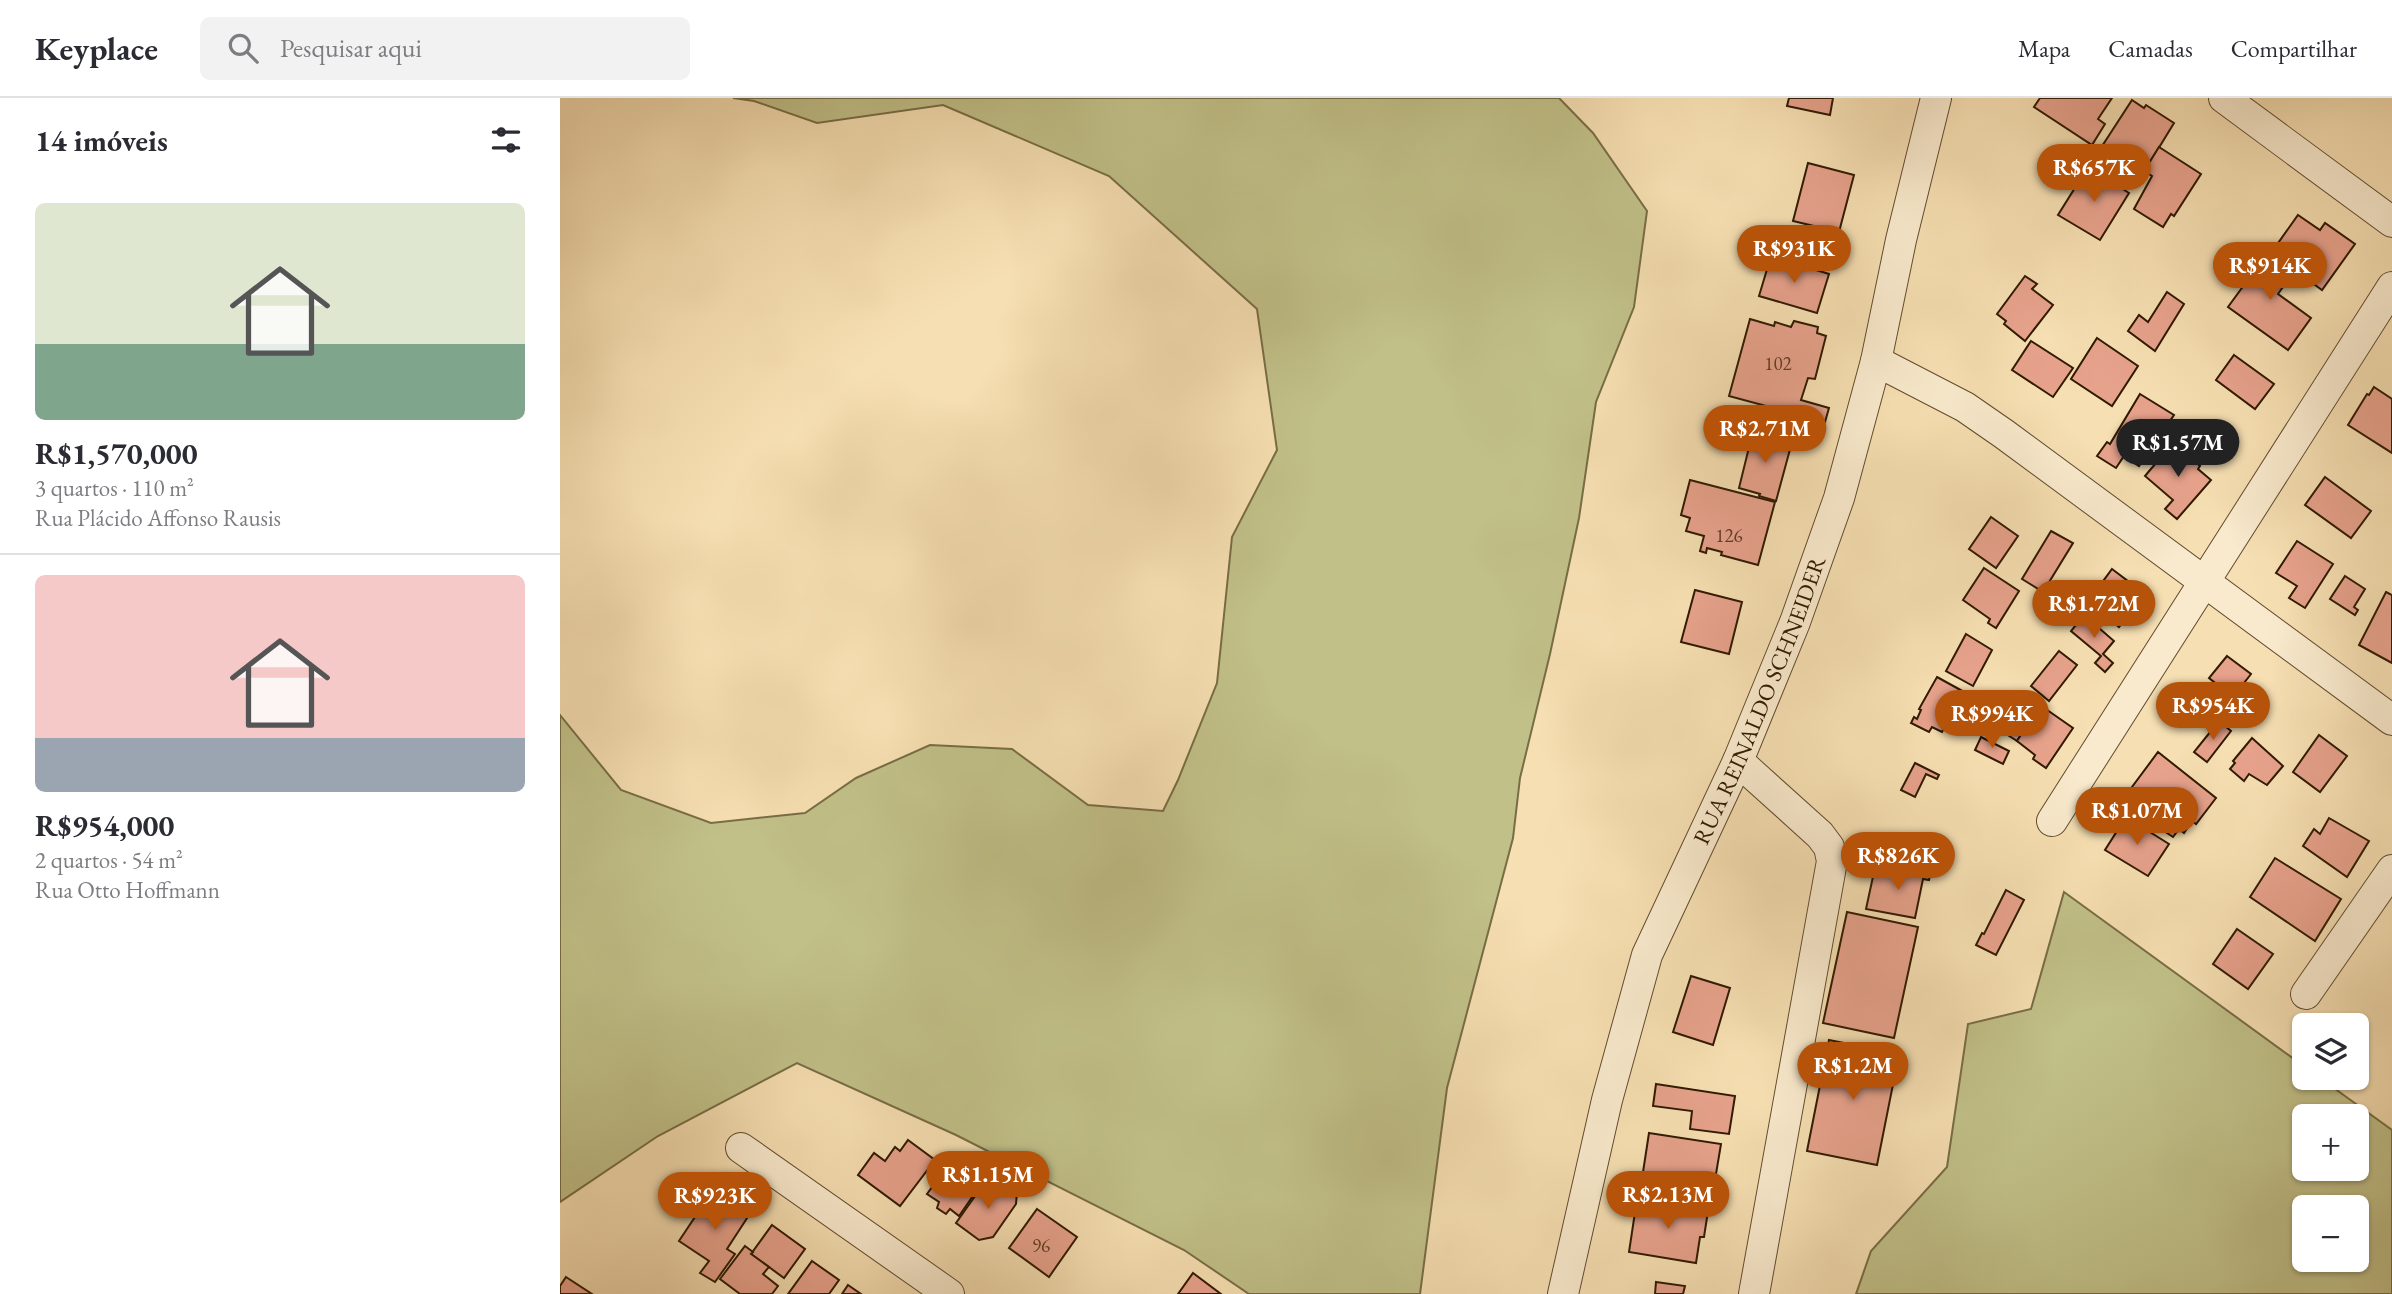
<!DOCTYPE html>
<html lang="pt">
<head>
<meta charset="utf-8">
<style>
  body { margin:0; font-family:"EB Garamond",serif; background:#f2f2f3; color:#2b2b33; height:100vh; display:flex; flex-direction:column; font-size:26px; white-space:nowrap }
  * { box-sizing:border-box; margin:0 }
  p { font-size:23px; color:#7c7c81 }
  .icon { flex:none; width:38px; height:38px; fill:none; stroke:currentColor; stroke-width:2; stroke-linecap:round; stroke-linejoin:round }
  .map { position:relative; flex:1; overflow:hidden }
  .sheet { display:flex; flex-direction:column; background:#fff; width:560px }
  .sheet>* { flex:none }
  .buttons { position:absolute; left:1732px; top:915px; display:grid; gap:14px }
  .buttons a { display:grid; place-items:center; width:77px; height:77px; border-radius:10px; background:#fff; box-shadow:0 2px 5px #0004; font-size:35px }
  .price { position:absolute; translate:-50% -60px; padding:0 16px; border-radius:24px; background:#b45309; color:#fff; font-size:23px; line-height:46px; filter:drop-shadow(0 2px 4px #0008) }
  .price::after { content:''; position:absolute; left:50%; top:42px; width:21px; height:16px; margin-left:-10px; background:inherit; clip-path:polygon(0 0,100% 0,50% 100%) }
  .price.current { background:#222; color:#fff }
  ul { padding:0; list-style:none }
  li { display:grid; align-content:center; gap:14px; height:371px; padding:0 35px }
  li+li { border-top:2px solid #e1e1e2 }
  li span { display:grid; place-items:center; height:217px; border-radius:10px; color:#555 }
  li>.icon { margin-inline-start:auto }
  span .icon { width:126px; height:126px; fill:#fffc; stroke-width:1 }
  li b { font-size:30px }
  h2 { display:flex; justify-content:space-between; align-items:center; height:84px; padding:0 35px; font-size:30px }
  header { display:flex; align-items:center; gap:42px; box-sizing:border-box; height:98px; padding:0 35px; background:#fff; border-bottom:2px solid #e1e1e2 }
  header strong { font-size:33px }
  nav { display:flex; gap:38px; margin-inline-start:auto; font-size:24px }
  .search { width:490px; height:63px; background:#f2f2f3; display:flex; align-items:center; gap:18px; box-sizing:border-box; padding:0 24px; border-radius:10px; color:#7c7c81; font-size:26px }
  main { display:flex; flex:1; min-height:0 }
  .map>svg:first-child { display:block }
  .green { fill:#c1c088; stroke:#786d45; stroke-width:2; fill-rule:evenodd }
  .building { fill:#e7a28c; stroke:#301a02; stroke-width:2 }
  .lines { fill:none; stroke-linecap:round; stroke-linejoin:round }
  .minor-casing { stroke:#624b2e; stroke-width:32 }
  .minor { stroke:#f9eacd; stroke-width:30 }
  .labels { text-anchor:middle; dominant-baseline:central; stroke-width:6; stroke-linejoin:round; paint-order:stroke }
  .number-label { font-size:19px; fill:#5e3c24 }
  .street-label { font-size:23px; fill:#301a02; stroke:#f9eacd }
</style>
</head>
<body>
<header>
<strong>Keyplace</strong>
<div class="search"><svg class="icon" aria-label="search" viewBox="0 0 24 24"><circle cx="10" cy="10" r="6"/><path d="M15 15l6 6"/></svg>Pesquisar aqui</div>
<nav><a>Mapa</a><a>Camadas</a><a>Compartilhar</a></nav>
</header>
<main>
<section class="sheet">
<h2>14 imóveis<svg class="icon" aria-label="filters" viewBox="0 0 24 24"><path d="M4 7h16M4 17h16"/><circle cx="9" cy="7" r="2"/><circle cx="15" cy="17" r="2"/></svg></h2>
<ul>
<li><span style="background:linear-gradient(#dfe7d0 65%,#7fa58c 0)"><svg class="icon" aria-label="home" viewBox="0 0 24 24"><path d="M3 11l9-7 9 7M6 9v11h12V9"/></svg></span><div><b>R$1,570,000</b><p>3 quartos · 110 m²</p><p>Rua Plácido Affonso Rausis</p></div></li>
<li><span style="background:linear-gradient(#f6c9c9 75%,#9aa5b1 0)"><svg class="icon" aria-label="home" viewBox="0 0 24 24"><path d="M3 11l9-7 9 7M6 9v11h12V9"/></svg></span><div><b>R$954,000</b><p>2 quartos · 54 m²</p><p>Rua Otto Hoffmann</p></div></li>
</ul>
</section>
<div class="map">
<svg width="1832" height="1196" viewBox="0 0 1832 1196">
  <rect width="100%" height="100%" fill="#f6dfb2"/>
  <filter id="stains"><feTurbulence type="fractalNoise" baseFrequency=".00286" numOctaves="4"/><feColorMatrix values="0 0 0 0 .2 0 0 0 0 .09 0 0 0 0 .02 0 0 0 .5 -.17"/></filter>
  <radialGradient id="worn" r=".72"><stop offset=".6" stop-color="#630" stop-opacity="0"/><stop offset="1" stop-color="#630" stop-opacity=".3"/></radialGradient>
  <g class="green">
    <path d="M173,0H999L1033,35L1087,113L1074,209L1036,304L1019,420L990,556L960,680L953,740L887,990L860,1196H689L624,1152L396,1037L237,965L98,1038L0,1104V617L61,692L151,725L245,715L296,680L370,647L452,651L528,707L603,713L618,682L657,585L672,439L717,352L697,211L549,78L383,7L257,25L194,3Z"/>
    <path d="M1504,794L1745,969V980H1760L1832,1032V1196H1296L1311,1153L1387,1069L1408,926L1471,911ZM1745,1018H1797V1071H1745ZM1745,1110H1797V1162H1745Z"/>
  </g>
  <g class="building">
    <path d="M1229,0H1273L1270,17L1227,8Z"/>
    <path d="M1480,0H1552L1538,21L1545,26L1532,47L1474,9Z"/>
    <path d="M1572,2L1584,10L1586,7L1614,25L1581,79L1568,70L1564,78L1535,59Z"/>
    <path d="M1599,49L1641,76L1614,118L1611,116L1603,129L1574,111L1592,78L1584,73Z"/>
    <path d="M1248,65L1294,77L1279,134L1233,123Z"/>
    <path d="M1528,69L1569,95L1540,142L1498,117Z"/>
    <path d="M1738,117L1760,132L1765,125L1795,146L1762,192L1711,155Z"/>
    <path d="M1709,152L1735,172L1718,196L1751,220L1728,252L1668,209L1684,187L1681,185L1688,174L1692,176Z"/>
    <path d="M1211,158L1269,176L1257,215L1199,198Z"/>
    <path d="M1465,178L1477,186L1472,191L1493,207L1465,243L1444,226L1446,223L1437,216Z"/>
    <path d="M1607,194L1624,206L1595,253L1568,233L1579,217L1588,224Z"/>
    <path d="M1190,221L1214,228L1215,224L1231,229L1234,223L1258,229L1257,235L1266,238L1255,281L1248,280L1241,302L1269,310L1265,324L1169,298Z"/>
    <path d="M1537,240L1578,268L1552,308L1511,281Z"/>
    <path d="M1471,243L1513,270L1493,299L1452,272Z"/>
    <path d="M1674,257L1714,286L1695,311L1656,282Z"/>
    <path d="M1814,289L1832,301V355L1788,327L1807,296L1809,297Z"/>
    <path d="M1580,296L1614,317L1579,368L1564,358L1556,370L1537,358L1547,344L1550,346Z"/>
    <path d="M1193,333L1232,344L1216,403L1199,398L1200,396L1179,390Z"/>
    <path d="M1613,345L1640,368L1638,371L1651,382L1617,421L1605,411L1613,402L1585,378Z"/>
    <path d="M1765,379L1811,413L1791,440L1745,407Z"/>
    <path d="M1130,382L1215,404L1198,467L1161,457L1162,454L1147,450L1146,455L1140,453L1144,438L1126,433L1130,420L1121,417Z"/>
    <path d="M1431,419L1458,438L1436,470L1409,451Z"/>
    <path d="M1491,433L1513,445L1483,494L1462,481Z"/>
    <path d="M1737,443L1773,466L1745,510L1729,500L1737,488L1716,475Z"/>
    <path d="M1424,470L1459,493L1436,530L1428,525L1430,521L1403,502Z"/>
    <path d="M1552,471L1585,496L1559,529L1541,514L1544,511L1530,501Z"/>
    <path d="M1785,478L1805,491L1794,509L1798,512L1795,517L1770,501Z"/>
    <path d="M1135,492L1182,504L1169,556L1121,544Z"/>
    <path d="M1826,494L1832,497V565L1799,547Z"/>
    <path d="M1524,517L1554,543L1543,556L1553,565L1545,574L1535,565L1541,558L1511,533Z"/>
    <path d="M1406,536L1432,552L1413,588L1386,573Z"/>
    <path d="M1499,553L1517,567L1489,603L1471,588Z"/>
    <path d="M1667,558L1691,576L1673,599L1649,580Z"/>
    <path d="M1377,579L1406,595L1389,626L1387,625L1382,634L1372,629L1369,634L1351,625L1354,619L1357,621L1361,612L1359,611Z"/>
    <path d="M1435,603L1456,616L1461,606L1469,611L1467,615L1473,619L1457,643L1424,622Z"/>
    <path d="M1480,607L1513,630L1486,670L1473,661L1475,657L1457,643Z"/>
    <path d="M1659,623L1671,633L1647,664L1634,654Z"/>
    <path d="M1759,637L1787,658L1760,694L1733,674Z"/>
    <path d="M1421,639L1449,653L1443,666L1415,652Z"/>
    <path d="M1692,640L1723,668L1707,687L1689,676L1684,683L1670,671L1675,665L1673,663Z"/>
    <path d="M1598,654L1656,700L1636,726L1632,723L1624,735L1619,731L1613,739L1598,729L1605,720L1569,693Z"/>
    <path d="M1355,665L1379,677L1377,681L1366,676L1355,699L1341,692Z"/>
    <path d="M1566,719L1609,746L1588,778L1545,752Z"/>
    <path d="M1769,720L1809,743L1787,779L1743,748L1754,731L1760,736Z"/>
    <path d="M1715,760L1781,801L1755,843L1690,799Z"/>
    <path d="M1342,766L1371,773L1369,782L1363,781L1355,820L1306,811L1314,774L1339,779Z"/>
    <path d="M1446,792L1464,802L1436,857L1416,847L1422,835L1424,836Z"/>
    <path d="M1287,814L1358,829L1334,940L1263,925Z"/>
    <path d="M1677,831L1713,856L1688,891L1653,866Z"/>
    <path d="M1131,878L1170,890L1153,947L1113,934Z"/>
    <path d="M1269,942L1339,956L1317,1067L1247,1053Z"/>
    <path d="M1096,986L1175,998L1169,1036L1130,1031L1132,1013L1093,1008Z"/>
    <path d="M1089,1035L1161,1046L1155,1082L1083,1074Z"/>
    <path d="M348,1042L375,1062L340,1108L298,1077L314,1055L325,1063L335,1049L340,1053Z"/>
    <path d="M387,1069L417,1092L399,1118L390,1111L386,1116L377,1110L379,1104L367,1096Z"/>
    <path d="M425,1084L440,1094L445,1086L457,1094L456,1106L433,1139L419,1142L396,1125Z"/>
    <path d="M155,1089L191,1114L167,1151L175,1156L155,1184L140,1175L149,1163L119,1143Z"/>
    <path d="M1077,1101L1148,1113L1144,1139H1140L1136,1165L1069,1154Z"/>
    <path d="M477,1111L517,1139L489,1179L449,1150Z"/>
    <path d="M212,1127L245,1151L224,1180L191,1156Z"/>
    <path d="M185,1148L193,1154L191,1156L209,1169L203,1176L218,1188L212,1196H180L160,1181Z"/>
    <path d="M252,1163L279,1182L269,1196H228Z"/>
    <path d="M633,1175L661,1196H618Z"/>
    <path d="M6,1179L32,1196H0V1188Z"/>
    <path d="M1096,1184L1125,1188L1123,1196H1095Z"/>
    <path d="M288,1187L301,1196H282Z"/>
  </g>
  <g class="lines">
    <g class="minor-casing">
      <g id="minor">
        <path d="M1664,0L1832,124"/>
        <path d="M1316,263L1405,309L1444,336L1832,622"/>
        <path d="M1178,663L1260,737L1269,749L1272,763L1194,1196"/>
        <path d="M1492,723L1832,189"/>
        <path d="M1746,896L1832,772"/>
        <path d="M181,1050L389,1196"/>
        <path id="s1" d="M1003,1196L1047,1002L1087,857L1178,663L1235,524L1279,400L1316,263L1341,142L1376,0"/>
      </g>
    </g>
    <use href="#minor" class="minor"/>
  </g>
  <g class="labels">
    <g class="number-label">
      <text x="1218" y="265">102</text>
      <text x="1169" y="437">126</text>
      <text x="481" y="1147">96</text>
    </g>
    <g class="street-label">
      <text stroke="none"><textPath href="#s1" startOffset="628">RUA REINALDO SCHNEIDER</textPath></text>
    </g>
  </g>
  <rect width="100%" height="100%" filter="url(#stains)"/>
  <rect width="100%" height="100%" fill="url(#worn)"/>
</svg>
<div class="buttons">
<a><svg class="icon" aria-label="layers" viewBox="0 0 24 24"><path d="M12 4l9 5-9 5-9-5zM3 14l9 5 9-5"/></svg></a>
<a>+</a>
<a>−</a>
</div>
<b class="price" style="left:1534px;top:106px">R$657K</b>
<b class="price" style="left:1234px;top:187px">R$931K</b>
<b class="price" style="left:1710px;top:204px">R$914K</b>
<b class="price" style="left:1205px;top:367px">R$2.71M</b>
<b class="price current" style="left:1618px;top:381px">R$1.57M</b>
<b class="price" style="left:1534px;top:542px">R$1.72M</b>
<b class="price" style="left:1653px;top:644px">R$954K</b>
<b class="price" style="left:1432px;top:652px">R$994K</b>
<b class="price" style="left:1577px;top:749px">R$1.07M</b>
<b class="price" style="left:1338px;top:794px">R$826K</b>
<b class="price" style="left:1293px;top:1004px">R$1.2M</b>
<b class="price" style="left:428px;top:1113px">R$1.15M</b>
<b class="price" style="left:1108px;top:1133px">R$2.13M</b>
<b class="price" style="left:155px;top:1134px">R$923K</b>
</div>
</main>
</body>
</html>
